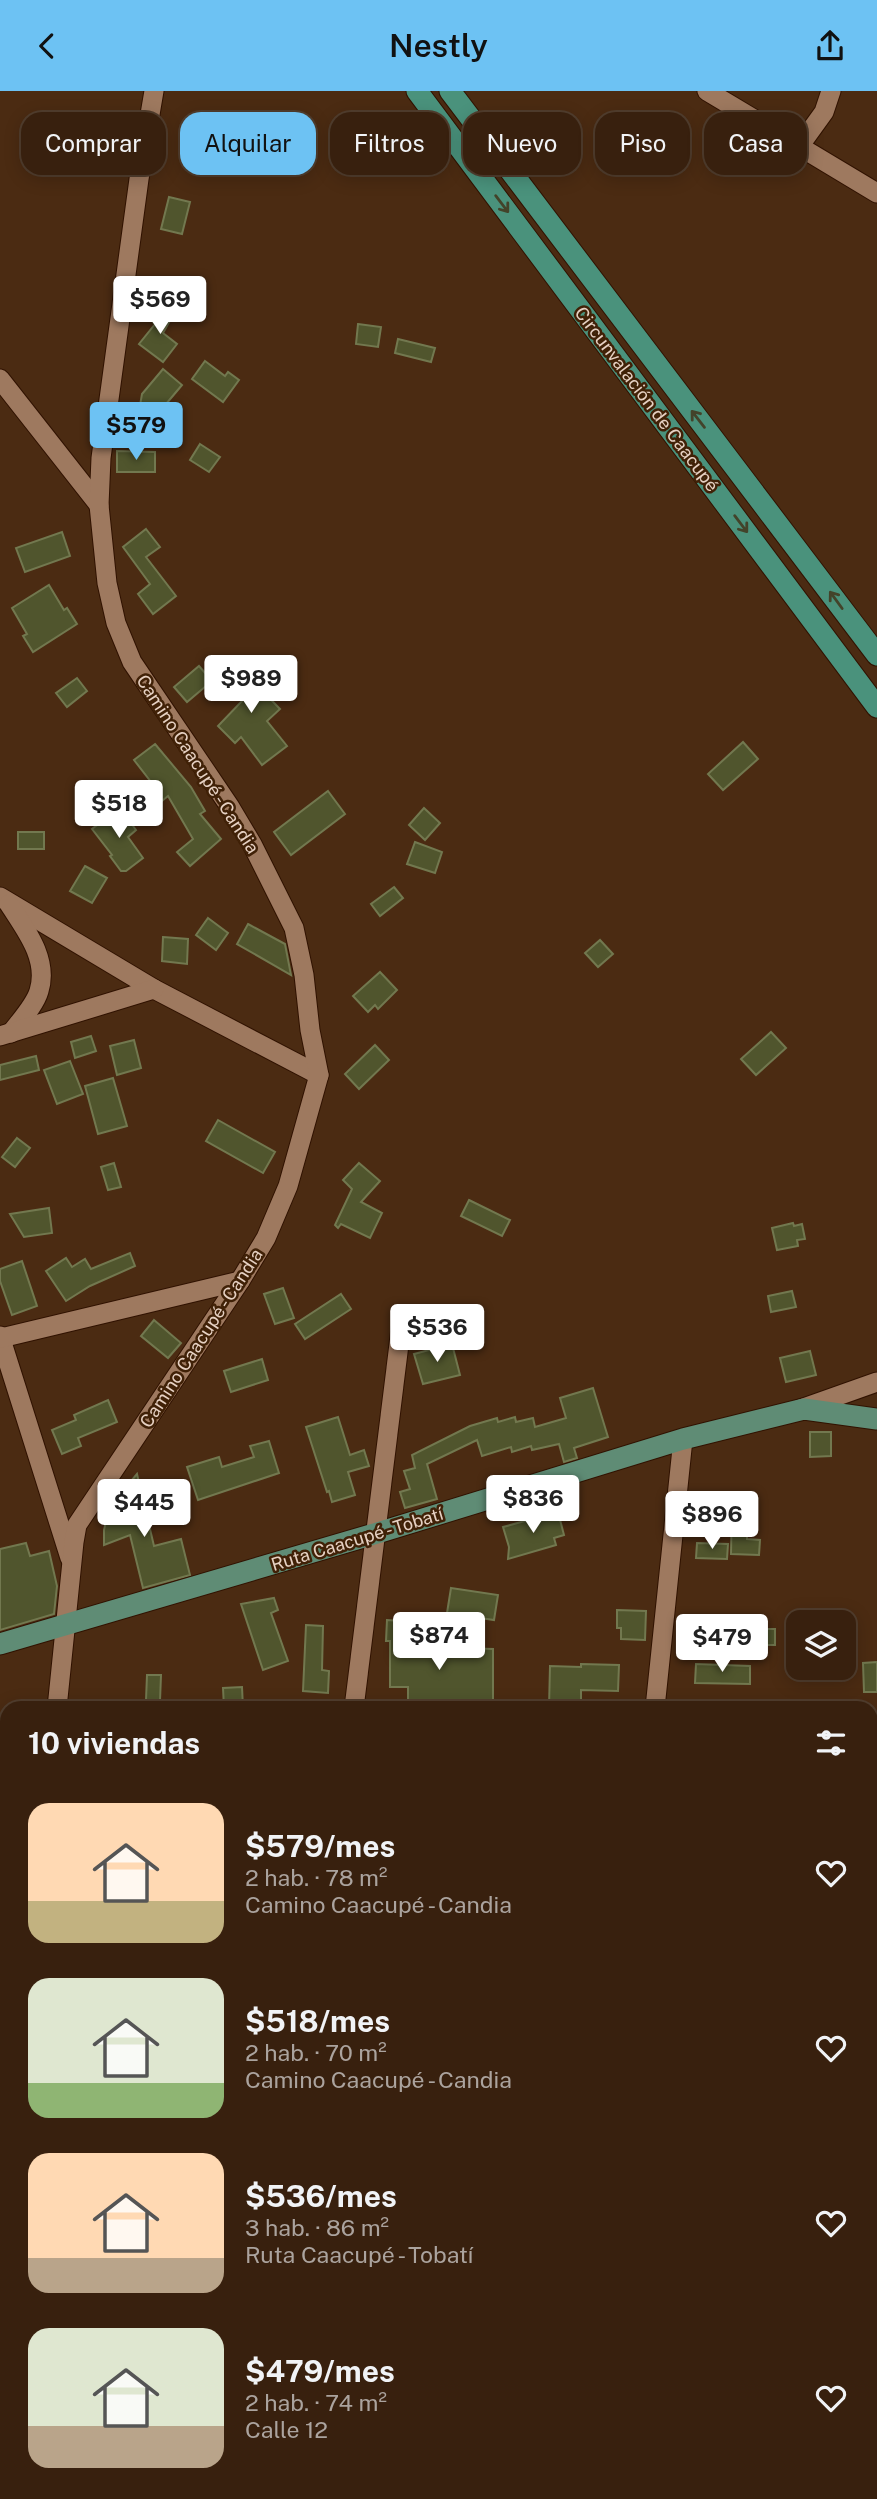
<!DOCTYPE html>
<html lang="es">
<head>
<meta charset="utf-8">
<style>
  body { margin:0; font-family:"Public Sans",sans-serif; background:#3f2817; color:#f1f3f6; height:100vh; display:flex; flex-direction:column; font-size:26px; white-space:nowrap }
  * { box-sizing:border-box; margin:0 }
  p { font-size:23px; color:#aba39e }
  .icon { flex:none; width:38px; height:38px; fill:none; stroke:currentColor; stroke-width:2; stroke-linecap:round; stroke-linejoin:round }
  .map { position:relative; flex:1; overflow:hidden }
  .sheet { position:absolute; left:0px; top:1610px; width:878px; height:798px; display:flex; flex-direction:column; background:#38200e; border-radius:21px 21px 0 0; box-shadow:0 4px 18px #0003,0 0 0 2px #523e2e }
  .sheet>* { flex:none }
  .guide { position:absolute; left:21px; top:21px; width:836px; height:63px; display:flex; gap:14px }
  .buttons { position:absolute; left:786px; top:1519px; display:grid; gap:14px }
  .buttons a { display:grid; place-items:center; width:70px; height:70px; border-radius:14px; background:#38200e; box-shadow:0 4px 18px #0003,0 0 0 2px #523e2e; font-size:35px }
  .price { position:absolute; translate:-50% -60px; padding:0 16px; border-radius:7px; background:#fff; color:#222; font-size:23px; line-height:46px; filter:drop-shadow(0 2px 4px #0008) }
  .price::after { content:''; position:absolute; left:50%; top:42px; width:21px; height:16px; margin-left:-10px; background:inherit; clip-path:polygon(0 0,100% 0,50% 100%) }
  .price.on { background:#6dc2f3; color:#111 }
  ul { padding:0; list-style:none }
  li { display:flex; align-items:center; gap:21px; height:175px; padding:0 28px }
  li span { display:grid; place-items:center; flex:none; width:196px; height:140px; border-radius:21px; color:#555 }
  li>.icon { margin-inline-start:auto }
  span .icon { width:84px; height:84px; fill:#fffc; stroke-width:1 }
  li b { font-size:30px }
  h2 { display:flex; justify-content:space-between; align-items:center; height:84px; padding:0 28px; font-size:30px }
  .pill { padding:0 24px; border-radius:21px; background:#38200e; box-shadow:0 4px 18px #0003,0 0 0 2px #523e2e; font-size:24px; line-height:63px }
  .pill.on { background:#6dc2f3; color:#111 }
  header { display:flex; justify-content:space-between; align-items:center; height:91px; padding:0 28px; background:#6dc2f3; color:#111; font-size:32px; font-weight:600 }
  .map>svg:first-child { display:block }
  .green { fill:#624f90 }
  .building { fill:#50552d; stroke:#72784f; stroke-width:2 }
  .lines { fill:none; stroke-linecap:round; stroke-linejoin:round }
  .minor-casing { stroke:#301200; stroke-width:21 }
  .primary-casing { stroke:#301200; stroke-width:23 }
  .trunk-casing { stroke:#301200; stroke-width:23 }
  .minor { stroke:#9e795f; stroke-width:19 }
  .primary { stroke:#5f8c75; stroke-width:21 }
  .trunk { stroke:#4a927c; stroke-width:21 }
  .oneway { stroke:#43432a }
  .labels { text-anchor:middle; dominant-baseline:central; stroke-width:5; stroke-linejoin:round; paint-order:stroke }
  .street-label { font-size:18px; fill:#e6d1c3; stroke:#402107 }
</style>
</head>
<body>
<header><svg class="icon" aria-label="back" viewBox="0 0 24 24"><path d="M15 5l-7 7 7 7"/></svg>Nestly<svg class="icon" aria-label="share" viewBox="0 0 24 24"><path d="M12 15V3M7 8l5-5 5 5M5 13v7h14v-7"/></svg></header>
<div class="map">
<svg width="877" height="2408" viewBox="0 0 877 2408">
  <rect width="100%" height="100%" fill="#4b2b12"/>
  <path class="green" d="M7,2293V2361L0,2362V2342Z"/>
  <g class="building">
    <path d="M169,106L190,111L182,143L161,138Z"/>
    <path d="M169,214L176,219L163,242L177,253L163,271L139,253L155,233L153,231L162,216L166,219Z"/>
    <path d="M358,233L381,236L378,256L356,253Z"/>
    <path d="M398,248L435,257L431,271L395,262Z"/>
    <path d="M205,270L225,285L228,281L239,289L223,311L192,288Z"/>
    <path d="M163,278L182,294L166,313L163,331L138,326L142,303Z"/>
    <path d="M200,353L220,366L209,381L190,369Z"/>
    <path d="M117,360L155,361V381H117Z"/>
    <path d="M146,438L160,456L146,466L176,505L153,523L138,503L150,493L123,456Z"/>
    <path d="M62,441L70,465L25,481L16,457Z"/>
    <path d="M49,494L64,519L67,517L77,533L33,561L23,545L27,543L12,517Z"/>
    <path d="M231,567L280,618L267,630L287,655L262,674L241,646L235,652L218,635L243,609L217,580Z"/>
    <path d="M199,575L212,590L187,611L174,596Z"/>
    <path d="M77,587L87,600L67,616L56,602Z"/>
    <path d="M743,651L758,668L723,699L708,683Z"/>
    <path d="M155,653L191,696L205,720L200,723L221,748L190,775L177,761L193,748L168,705L157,714L144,696L151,691L134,669Z"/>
    <path d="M328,700L345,723L291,764L274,741Z"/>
    <path d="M120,717L136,739L128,746L143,767L126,780H121L110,765L112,764L92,738Z"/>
    <path d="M424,717L440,732L425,749L409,734Z"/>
    <rect x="18" y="741" width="26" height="17"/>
    <path d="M415,751L442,761L435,782L407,773Z"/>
    <path d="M85,775L107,787L92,812L70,800Z"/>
    <path d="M394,796L403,807L380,825L371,813Z"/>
    <path d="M208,827L228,842L216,859L196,844Z"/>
    <path d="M248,833L285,853L291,884L237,853Z"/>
    <path d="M163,846L188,848L187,873L162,870Z"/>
    <path d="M600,849L613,863L598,876L585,862Z"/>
    <path d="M380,881L397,899L378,918L375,914L368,921L353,905Z"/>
    <path d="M771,941L786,957L756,984L741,968Z"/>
    <path d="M91,945L96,960L75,967L71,951Z"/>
    <path d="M134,949L141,977L117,984L110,955Z"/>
    <path d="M375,954L389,969L359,998L345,983Z"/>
    <path d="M36,965L39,979L0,989V974Z"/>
    <path d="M70,970L83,1003L57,1013L44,979Z"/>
    <path d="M113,987L127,1035L98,1043L85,995Z"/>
    <path d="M218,1029L275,1061L263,1082L206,1050Z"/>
    <path d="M17,1047L30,1057L15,1076L2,1066Z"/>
    <path d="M114,1072L121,1096L108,1099L101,1076Z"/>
    <path d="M359,1072L380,1090L361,1111L382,1122L370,1147L341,1133L338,1137L335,1134L352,1098L343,1089Z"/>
    <path d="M469,1109L510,1129L502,1145L461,1125Z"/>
    <path d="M49,1117L52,1142L24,1146L10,1123Z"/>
    <path d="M793,1132L794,1135L802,1133L805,1148L797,1149L798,1155L777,1159L772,1137Z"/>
    <path d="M130,1162L135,1175L90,1195L66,1210L46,1180L66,1167L72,1176L85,1168L91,1178Z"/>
    <path d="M22,1170L37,1215L12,1224L0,1190V1178Z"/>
    <path d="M283,1197L294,1227L275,1233L264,1203Z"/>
    <path d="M792,1200L796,1216L771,1221L768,1205Z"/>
    <path d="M341,1203L351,1218L305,1248L295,1233Z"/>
    <path d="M154,1229L181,1252L168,1267L141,1245Z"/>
    <path d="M452,1253L460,1284L423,1293L414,1263Z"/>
    <path d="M810,1260L816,1284L786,1291L780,1267Z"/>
    <path d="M262,1268L268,1289L231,1301L224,1280Z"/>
    <path d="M593,1297L608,1346L574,1357L577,1367L564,1371L559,1353L532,1359L531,1355L512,1361L511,1356L482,1365L477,1349L427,1373L437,1408L405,1417L400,1401L410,1398L404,1380L415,1377L412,1364L470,1335L497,1327L498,1331L515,1326L516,1331L533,1327L535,1336L566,1327L560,1307Z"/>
    <path d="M108,1309L117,1331L78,1347L81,1355L62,1363L52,1339L76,1329L74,1324Z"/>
    <path d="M338,1326L350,1364L364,1359L369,1375L348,1381L355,1404L332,1411L329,1400L327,1401L306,1336Z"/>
    <path d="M810,1341H831V1365L810,1366Z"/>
    <path d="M269,1350L279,1382L198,1409L187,1376L219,1366L222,1376L254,1366L250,1355Z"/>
    <path d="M137,1383L154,1455L181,1448L190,1484L143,1497L130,1444L104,1454V1439L108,1422L115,1409Z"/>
    <path d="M732,1415H747V1448L760,1449L759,1464L731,1463Z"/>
    <path d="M558,1421L564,1444L554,1447L556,1454L508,1468L509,1456L503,1436Z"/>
    <path d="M26,1452L30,1465L49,1460L57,1495L54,1523L0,1539V1458Z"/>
    <path d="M697,1452L728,1453L727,1468L696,1467Z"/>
    <path d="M451,1497L498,1504L494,1529L447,1522Z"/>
    <path d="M274,1507L278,1519L271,1522L288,1570L263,1579L241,1513Z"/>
    <path d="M617,1519L646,1520L645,1549L621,1548V1537H617Z"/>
    <path d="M387,1529L414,1531L412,1561L462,1562V1557L493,1558V1617H465V1611L438,1610L437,1617H408V1596H390V1550H386Z"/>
    <path d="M306,1534L323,1535L322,1579L329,1580L328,1602L303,1600Z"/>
    <path d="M753,1538H775V1554H754Z"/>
    <path d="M877,1571V1601H864L863,1572Z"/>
    <path d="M581,1573L619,1574L618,1600L581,1599V1617H549L550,1575L581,1576Z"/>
    <path d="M696,1573L750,1575V1593L695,1592Z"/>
    <path d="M147,1584H161L160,1610L146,1609Z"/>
    <path d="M242,1596L243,1617H224L223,1597Z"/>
  </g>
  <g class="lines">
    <g class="minor-casing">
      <g id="minor">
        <path d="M707,0L877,102"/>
        <path d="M798,57L824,21L831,0"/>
        <path d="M0,288L99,414"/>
        <path d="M0,806L154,898L319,984"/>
        <path d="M9,813C25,838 49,868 39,900C35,914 20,930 11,942"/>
        <path d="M0,945L154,898"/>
        <path d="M0,1245L70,1467"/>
        <path d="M1,1247L240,1190"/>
        <path d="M798,1319L877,1291"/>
        <path d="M57,1617L74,1451L77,1434L240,1190L266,1147L288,1095L319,984L310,939L304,884L294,837L252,753L230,716L132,571L116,532L107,492L99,414L101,367L139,88L154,0"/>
        <path d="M354,1617L401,1237"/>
        <path d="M655,1617L683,1348"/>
        <path d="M872,1632H877"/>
        <path d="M872,1871H877"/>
        <path d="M0,1888L7,1887"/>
        <path d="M0,2078L7,2025"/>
        <path d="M872,2110H877"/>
        <path d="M0,2138H7"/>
        <path d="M872,2339L877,2294"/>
        <path d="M872,2357H877"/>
        <path d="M0,2378H7"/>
      </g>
    </g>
    <g class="primary-casing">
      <path id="primary" d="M0,1553L374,1443L683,1348L804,1318L877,1328"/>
    </g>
    <g class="trunk-casing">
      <g id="trunk">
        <path d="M417,0L877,616"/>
        <path d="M450,0L877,564"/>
      </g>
    </g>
    <use href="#minor" class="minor"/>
    <use href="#primary" class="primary"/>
    <use href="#trunk" class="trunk"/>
  </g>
  <defs><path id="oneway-shaft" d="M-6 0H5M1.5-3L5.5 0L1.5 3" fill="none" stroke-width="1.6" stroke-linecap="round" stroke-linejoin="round" transform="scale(1.75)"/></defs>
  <g class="oneway">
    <use href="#oneway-shaft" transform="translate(502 113) rotate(53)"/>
    <use href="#oneway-shaft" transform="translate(698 328) rotate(-128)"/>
    <use href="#oneway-shaft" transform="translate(741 433) rotate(53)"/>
    <use href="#oneway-shaft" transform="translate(836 509) rotate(-126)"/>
  </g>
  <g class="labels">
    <g class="street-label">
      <text transform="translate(647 308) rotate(53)">Circunvalación de Caacupé</text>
      <text transform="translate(198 673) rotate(57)">Camino Caacupé - Candia</text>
      <text transform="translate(201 1247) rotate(-57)">Camino Caacupé - Candia</text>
      <text transform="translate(357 1448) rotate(-17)">Ruta Caacupé - Tobatí</text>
    </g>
  </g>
</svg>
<div class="buttons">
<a><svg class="icon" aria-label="layers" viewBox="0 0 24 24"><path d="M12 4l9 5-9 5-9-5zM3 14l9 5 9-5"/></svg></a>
</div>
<b class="price" style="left:160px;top:245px">$569</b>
<b class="price on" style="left:136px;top:371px">$579</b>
<b class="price" style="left:251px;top:624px">$989</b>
<b class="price" style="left:119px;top:749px">$518</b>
<b class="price" style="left:437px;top:1273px">$536</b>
<b class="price" style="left:533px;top:1444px">$836</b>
<b class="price" style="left:144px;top:1448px">$445</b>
<b class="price" style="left:712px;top:1460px">$896</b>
<b class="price" style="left:439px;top:1581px">$874</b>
<b class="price" style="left:722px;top:1583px">$479</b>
<div class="guide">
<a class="pill">Comprar</a>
<a class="pill on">Alquilar</a>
<a class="pill">Filtros</a>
<a class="pill">Nuevo</a>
<a class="pill">Piso</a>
<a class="pill">Casa</a>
</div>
<section class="sheet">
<h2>10 viviendas<svg class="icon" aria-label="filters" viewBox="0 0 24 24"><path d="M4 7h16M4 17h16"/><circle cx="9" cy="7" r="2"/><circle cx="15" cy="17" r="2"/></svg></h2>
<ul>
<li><span style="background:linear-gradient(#ffd9b3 70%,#c2b280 0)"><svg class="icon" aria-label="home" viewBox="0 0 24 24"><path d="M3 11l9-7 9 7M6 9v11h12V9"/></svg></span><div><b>$579/mes</b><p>2 hab. · 78 m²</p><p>Camino Caacupé - Candia</p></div><svg class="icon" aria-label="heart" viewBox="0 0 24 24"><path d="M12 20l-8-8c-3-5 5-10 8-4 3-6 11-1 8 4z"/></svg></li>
<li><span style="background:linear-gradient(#dfe7d0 75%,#8fb573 0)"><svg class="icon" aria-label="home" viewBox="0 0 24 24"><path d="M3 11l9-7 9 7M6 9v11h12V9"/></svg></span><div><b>$518/mes</b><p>2 hab. · 70 m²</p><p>Camino Caacupé - Candia</p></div><svg class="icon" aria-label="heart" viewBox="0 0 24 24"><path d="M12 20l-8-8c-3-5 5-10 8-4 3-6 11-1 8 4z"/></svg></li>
<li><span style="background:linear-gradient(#ffd9b3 75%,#b9a48a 0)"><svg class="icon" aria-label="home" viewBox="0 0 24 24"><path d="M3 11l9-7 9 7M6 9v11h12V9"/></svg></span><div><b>$536/mes</b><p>3 hab. · 86 m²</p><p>Ruta Caacupé - Tobatí</p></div><svg class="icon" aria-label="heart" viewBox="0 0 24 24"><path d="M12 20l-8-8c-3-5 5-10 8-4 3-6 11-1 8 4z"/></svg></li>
<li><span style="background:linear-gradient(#dfe7d0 70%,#b9a48a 0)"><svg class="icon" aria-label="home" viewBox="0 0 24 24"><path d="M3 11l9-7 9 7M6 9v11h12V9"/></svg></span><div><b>$479/mes</b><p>2 hab. · 74 m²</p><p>Calle 12</p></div><svg class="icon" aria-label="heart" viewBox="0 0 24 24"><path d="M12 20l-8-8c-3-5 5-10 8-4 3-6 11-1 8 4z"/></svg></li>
</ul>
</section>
</div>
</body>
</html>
